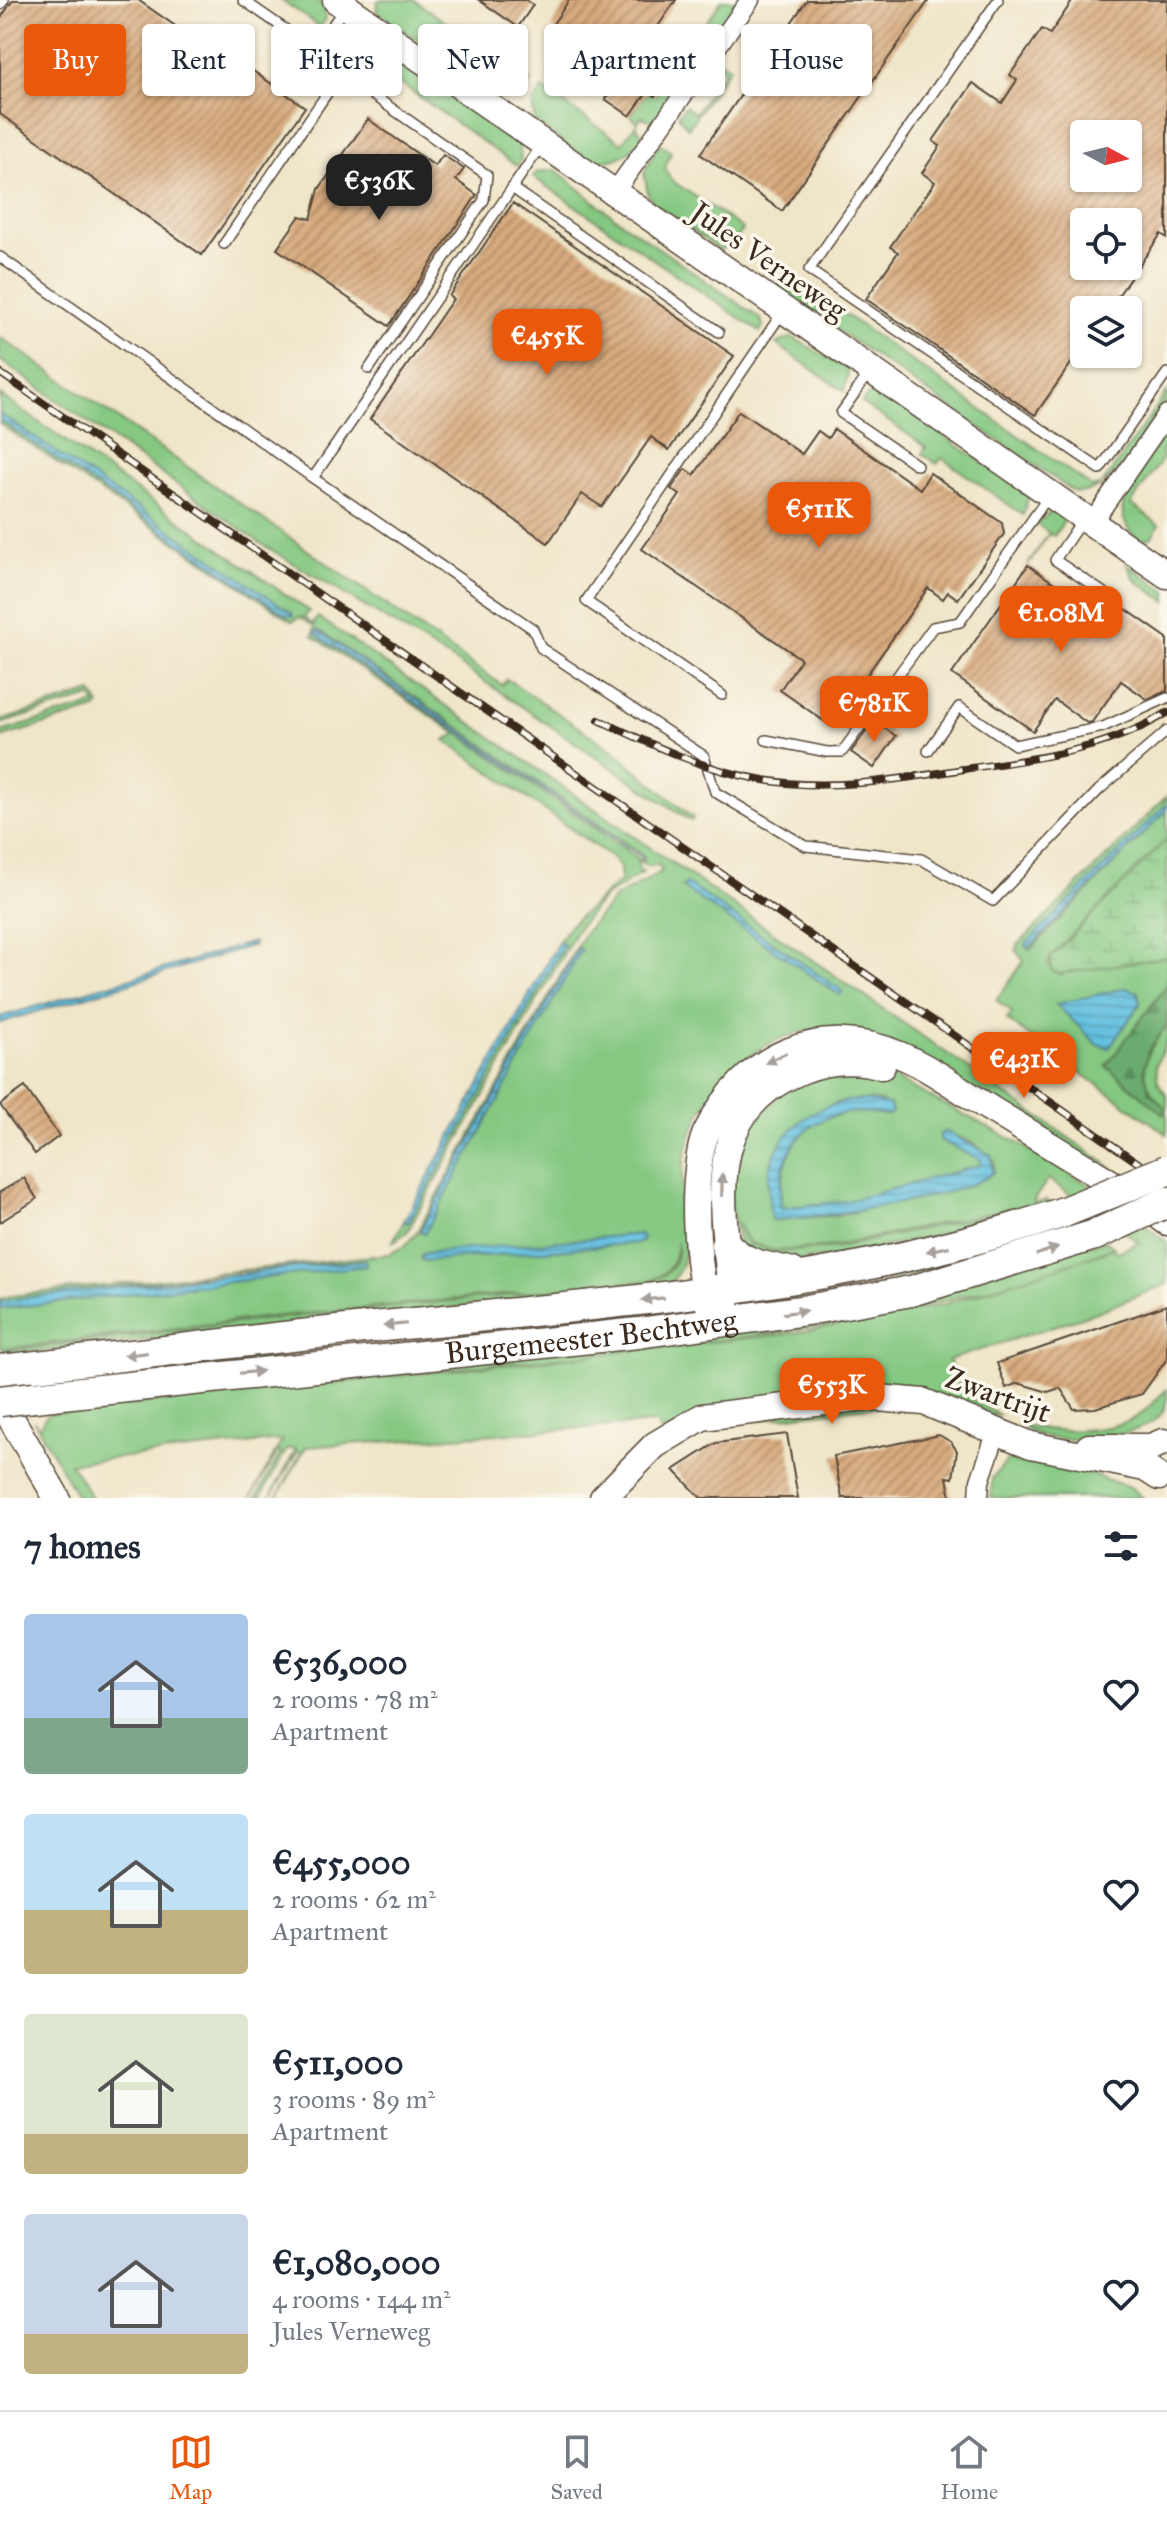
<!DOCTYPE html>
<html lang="en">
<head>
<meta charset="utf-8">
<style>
  body { margin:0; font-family:"IM FELL Great Primer",serif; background:#f6f6f7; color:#1f2937; height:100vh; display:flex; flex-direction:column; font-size:30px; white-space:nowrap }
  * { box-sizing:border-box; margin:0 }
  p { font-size:26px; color:#747a83 }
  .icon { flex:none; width:44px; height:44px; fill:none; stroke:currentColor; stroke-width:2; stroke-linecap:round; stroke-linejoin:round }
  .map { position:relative; height:1498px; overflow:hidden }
  .details { display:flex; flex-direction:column; background:#fff; flex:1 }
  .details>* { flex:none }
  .hud { position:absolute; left:24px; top:24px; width:1120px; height:72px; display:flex; gap:16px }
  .needle { width:52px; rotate:97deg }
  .fabs { position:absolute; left:1070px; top:120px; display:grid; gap:16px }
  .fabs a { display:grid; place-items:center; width:72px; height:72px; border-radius:8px; background:#fff; box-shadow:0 2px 6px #0004; font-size:40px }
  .price { position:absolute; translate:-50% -68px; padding:0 18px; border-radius:16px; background:#ea580c; color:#fff; font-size:26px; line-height:52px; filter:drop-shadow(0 2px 4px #0008) }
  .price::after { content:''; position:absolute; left:50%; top:48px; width:24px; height:18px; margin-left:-12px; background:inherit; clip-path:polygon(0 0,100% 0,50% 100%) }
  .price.active { background:#222; color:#fff }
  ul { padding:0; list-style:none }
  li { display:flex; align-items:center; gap:24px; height:200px; padding:0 24px }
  li span { display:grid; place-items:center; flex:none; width:224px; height:160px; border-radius:8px; color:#555 }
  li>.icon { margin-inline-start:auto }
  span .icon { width:96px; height:96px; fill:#fffc; stroke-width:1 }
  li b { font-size:34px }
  h2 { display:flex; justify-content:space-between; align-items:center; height:96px; padding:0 24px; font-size:34px }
  .tag { padding:0 28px; border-radius:8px; background:#fff; box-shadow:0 2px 6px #0004; font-size:28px; line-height:72px }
  .tag.active { background:#ea580c; color:#fff }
  .menu { display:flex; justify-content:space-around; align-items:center; height:112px; border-top:2px solid #e0e1e3; background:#fff; font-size:22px; color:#747a83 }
  .menu a { display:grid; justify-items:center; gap:4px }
  .menu .active { color:#ea580c }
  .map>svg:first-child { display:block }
  .green { fill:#84c881; stroke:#607950; stroke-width:2; fill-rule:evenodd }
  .forest { fill:url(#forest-firs); stroke:#536b46; stroke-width:2 }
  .wetland { fill:url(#wetland-marsh); stroke:#607950; stroke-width:2 }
  .water { fill:url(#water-rules); stroke:#4e757f; stroke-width:2 }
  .building { fill:url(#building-hatch); fill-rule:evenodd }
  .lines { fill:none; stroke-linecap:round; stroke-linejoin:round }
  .lane-casing { stroke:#564638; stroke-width:12 }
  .street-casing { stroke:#564638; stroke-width:21 }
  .secondary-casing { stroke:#564638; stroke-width:29 }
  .primary-casing { stroke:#564638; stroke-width:33 }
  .lane { stroke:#fff; stroke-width:9 }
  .street { stroke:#fff; stroke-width:18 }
  .secondary { stroke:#fff; stroke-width:26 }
  .primary { stroke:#fff; stroke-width:30 }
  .rail-casing { stroke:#3b2a1e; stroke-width:8 }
  .rail { stroke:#fbf7ec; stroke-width:5; stroke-dasharray:15; stroke-linecap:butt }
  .primary-bridge-casing { stroke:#564638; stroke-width:33; stroke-linecap:butt }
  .primary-bridge { stroke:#fff; stroke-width:30 }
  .oneway { fill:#a79f9a }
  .labels { text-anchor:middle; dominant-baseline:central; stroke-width:7; stroke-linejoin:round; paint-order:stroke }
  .street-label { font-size:30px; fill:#3b2a1e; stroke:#fbf7ec }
</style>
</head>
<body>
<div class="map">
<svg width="1167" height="1498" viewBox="0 0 1167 1498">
  <defs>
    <pattern id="forest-firs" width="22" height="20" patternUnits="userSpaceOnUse" patternTransform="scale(2)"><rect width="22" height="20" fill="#6bac6f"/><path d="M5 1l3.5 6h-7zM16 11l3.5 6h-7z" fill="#598c5b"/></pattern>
    <pattern id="wetland-marsh" width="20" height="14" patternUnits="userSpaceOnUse" patternTransform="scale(2)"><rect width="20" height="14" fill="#84c881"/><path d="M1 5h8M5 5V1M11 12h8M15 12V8" fill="none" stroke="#6da369"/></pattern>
    <pattern id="water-rules" width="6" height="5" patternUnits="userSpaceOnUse" patternTransform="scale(2)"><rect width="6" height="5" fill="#62c0e0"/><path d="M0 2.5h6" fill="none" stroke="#529cb5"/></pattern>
    <pattern id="building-hatch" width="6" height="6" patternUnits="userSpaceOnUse" patternTransform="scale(2)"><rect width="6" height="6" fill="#d8aa7e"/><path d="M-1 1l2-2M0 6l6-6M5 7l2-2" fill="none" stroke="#b08b67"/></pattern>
  </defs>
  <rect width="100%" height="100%" fill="#fbf7ec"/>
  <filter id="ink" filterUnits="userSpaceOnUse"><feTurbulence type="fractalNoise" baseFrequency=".0125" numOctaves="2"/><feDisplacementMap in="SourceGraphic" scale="16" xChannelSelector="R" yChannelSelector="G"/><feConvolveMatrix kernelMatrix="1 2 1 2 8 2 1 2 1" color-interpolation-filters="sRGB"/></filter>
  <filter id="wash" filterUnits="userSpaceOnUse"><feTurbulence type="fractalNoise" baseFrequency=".006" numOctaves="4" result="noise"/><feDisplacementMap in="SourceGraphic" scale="32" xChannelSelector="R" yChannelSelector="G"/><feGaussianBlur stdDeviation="1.8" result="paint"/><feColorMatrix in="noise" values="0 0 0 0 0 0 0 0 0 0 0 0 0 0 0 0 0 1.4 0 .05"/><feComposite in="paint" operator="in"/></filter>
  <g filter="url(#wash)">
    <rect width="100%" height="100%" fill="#efe5c8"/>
    <g class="green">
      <path d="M281,0H316L324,6L326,19L320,27Z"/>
      <path d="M378,0H414L483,48L473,62L461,70L376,11Z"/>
      <path d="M722,0H737L697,57L685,52Z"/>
      <path d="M382,46L519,141L521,160L517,166L367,60L358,62Z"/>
      <path d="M496,57L531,81L520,96L503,100L483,85L486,71Z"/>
      <path d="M679,62L686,73L653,121L641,117L636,125L643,136C607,187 572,147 535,122L532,104L543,89L622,143L638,122L630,116L648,91L656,95Z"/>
      <path d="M722,62L730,67L688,128L678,116L685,106L695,113L724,71L714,64Z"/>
      <path d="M659,143L671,152L665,168L671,180L743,229L734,243L720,250L655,204L648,195L644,172Z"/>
      <path d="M556,170L614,217L761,319L763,326L760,332L533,177L537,172Z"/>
      <path d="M787,274L1092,487L1101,486L1167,392V400C1147,429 1113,499 1074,492L777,289Z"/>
      <path d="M0,337L502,685L507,679L614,751L693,818L691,821L451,659L260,543L0,360Z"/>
      <path d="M792,337L849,370L844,391L776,344Z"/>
      <path d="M879,391L1029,495L1023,515L942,458L937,464L922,454L926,447L862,403L866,396Z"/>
      <path d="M0,395L309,611L304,618L312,624L318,617L1167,1206L861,1032C829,1024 795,1030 767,1045C711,1076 680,1135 682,1197C683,1229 694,1259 669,1284L6,1355L3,1351L270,1319L652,1281C671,1274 680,1261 677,1241C676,1263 668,1276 646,1281L269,1317L3,1349L0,1345V1309L366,1266L364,1260L221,1273L0,1302V1299L10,1296L389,1254L405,1246L417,1232L585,932L615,898L662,871L659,865L647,866L637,860L640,873L644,872L604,897L578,928L407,1232L392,1243L404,1221L408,1223L564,944L559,941L569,926L621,880L620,868L612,858L445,740L457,734L313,636L315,624L312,625L300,617L292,621L0,424V420L293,616L0,414ZM320,631L644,856L642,861L321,638ZM682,886H690L842,991L835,992ZM577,948L581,950L425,1232L421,1231ZM639,1234L641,1242L637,1243L424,1261L421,1255Z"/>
      <path d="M1167,431V445L1161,454L1164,457L1131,504L1159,525L1151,538L1139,540C1097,508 1146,461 1167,431Z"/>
      <path d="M1052,511L1065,520L1054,536L1049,534L1028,565L1049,533L1036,524Z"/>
      <path d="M1127,564L1167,591V602L1135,580Z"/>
      <path d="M92,692L100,705L96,709L0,738V732L96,704L91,697L0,724V721Z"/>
      <path d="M1167,796V804L1026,946L1031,949L1167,810V839L1051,956L1048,965L1059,974L1167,957V985L1106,1066L1164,1114C1138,1072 1139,1063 1167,1024V1041L1156,1065L1158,1082L1167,1095V1134L1007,1020L1012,1012L996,1000L1024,961L1016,951L1017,946ZM1126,988L1138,992L1140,1004L1109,1048L1057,1005Z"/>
      <path d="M882,1072L1009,1138L1086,1183L1167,1242V1284L1094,1313L949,1360L962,1393L999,1415L990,1416L947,1398L659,1431L657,1423L306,1447L277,1498L301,1453L298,1451L270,1498L296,1449H287L260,1498H256L281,1453L278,1451L251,1498L282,1440L70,1463L92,1498H78L34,1421L39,1428L47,1414L796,1333L946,1304L1113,1249L1118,1252L1139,1242L1048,1179L1034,1200L1036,1203L835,1246L776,1251L748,1242L737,1223L747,1243L776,1252L836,1248L1036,1204L1046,1200L1053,1205L927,1238L830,1258L780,1261L739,1245L727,1188L753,1114L808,1074ZM866,1100L883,1102L888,1115C818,1102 778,1137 781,1208L848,1201L981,1165L982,1160L941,1141L940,1134L945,1131L973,1143L994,1161L993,1172L985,1178L843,1215L771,1220C770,1205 768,1190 769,1175C776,1129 821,1099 866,1100Z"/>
      <path d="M1074,1219L1086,1228L974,1264L750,1305L749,1298Z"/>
      <path d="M1105,1241L1114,1247C921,1324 719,1342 515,1362C362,1377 209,1394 57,1411L56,1404L699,1335Z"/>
      <path d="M272,1346L274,1360L26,1388L19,1376Z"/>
      <path d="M1167,1389C1167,1398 1167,1405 1162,1413C1141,1441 1043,1450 1019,1424C1055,1433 1099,1434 1133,1419C1145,1413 1157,1398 1167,1389Z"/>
      <path d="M1031,1455L1130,1487L1143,1498H991L992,1478L1008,1460Z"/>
    </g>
    <path class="forest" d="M1167,985V1024L1148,1052L1144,1071L1149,1090L1167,1110L1164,1114L1106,1066Z"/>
    <path class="wetland" d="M1167,839V957L1059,974L1051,970V957Z"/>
    <g class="water">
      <path d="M0,414L292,613L293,616L285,614L0,420Z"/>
      <path d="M317,630L646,860L321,638L315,633Z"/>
      <path d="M1167,804V810L1028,949L1026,944Z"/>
      <path d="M686,883L837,987L842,991L840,995L683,888Z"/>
      <path d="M559,941L564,944L408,1223L404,1221Z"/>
      <path d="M253,942L254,945L0,1023V1017Z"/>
      <path d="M578,948L581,950L425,1233L420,1231Z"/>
      <path d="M1126,988L1138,992L1140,1004L1109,1048L1098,1045L1056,1004Z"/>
      <path d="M866,1100L890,1105L892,1112L888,1115C820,1102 775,1137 781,1208L848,1201L981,1165V1160L940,1140V1134L945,1131L991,1155L993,1172C967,1198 811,1219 771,1220C770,1205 767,1190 769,1175C776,1128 821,1099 866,1100Z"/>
      <path d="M640,1234L643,1240L637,1243L424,1261L420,1258L424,1253Z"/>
      <path d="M365,1260L366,1266L0,1309V1302L22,1298Z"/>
    </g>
    <g id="blocks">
      <g class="building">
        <path d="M13,0H138L197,41L201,35L305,107L202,255L0,114V19Z"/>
        <path d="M479,0H526L533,5L518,27Z"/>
        <path d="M569,0H676L645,45L676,66L655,96L648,91L630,116L605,99L611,91L573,64L583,50L551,27Z"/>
        <path d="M807,0H929L782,211L700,154Z"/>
        <path d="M1073,0H1167V238L1161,234L1108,310H1084V345L1035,415L866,299L898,252L890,247L935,182L922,173L940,146L933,141L973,83L1002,103L1017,80L1010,75L1042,29L1050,34ZM1084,134H1128V178H1084ZM1084,222H1128V266H1084Z"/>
        <path d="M368,119L435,166L443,155L464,169L456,180L477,195L389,326L277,249L300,216L311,219L319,189Z"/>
        <path d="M513,203L734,356L669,450L651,437L602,507L582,494L548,543L370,419L453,299L449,296Z"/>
        <path d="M739,411L802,454L818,431L828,438L834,429L920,489L930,473L1002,523L1004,534L958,599L948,592L943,599L928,588L831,726L780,690L801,659L642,549L680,495L671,489L685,469L694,475Z"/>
        <path d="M1028,565L1106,619L1117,603L1167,638V691L1147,699L1121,681L1092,722L1087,723L1055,700L1033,731L952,674Z"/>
        <path d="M874,721L896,736L874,768L851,752Z"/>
        <path d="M25,1087L59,1136L35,1154L0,1105Z"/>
        <path d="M24,1178L37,1199L0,1222V1192Z"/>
        <path d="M1167,1305V1359L1142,1394L1095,1408L1074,1409L1060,1388L1048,1392L1018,1383L1006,1388L997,1363Z"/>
        <path d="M787,1434L798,1498H701L674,1470L716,1443Z"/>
        <path d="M939,1435L951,1442L957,1451L953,1478L947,1477L951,1498H842L834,1456Z"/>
      </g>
    </g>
  </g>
  <g filter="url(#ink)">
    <use href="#blocks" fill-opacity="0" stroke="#564638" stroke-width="2"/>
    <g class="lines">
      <g class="lane-casing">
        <g id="lane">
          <path d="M243,0L315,50L343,10"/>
          <path d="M998,0L809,270L1100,469L1167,373"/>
          <path d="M0,5L4,0"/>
          <path d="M341,73L487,175L484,200L369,369"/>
          <path d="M541,146L313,478L533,629L541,648L704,756L715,792L806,846L921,859L993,901L1099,790L1167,731"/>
          <path d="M512,188L719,332"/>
          <path d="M224,244L371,29"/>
          <path d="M0,257L313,478"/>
          <path d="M869,373L841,413L917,465"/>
          <path d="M1082,520L1055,560L1110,597"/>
          <path d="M722,695L586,601L782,313"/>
          <path d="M766,740L827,752H842L933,627L960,622L1048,497"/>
          <path d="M928,751L959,707L1015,745L1103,727L1167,698"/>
        </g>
      </g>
      <g class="street-casing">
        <g id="street">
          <path d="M614,193L750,0"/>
          <path d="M1092,523L1167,414"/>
          <path d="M979,1498L980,1481L997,1431"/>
        </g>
      </g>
      <g class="secondary-casing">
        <g id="secondary">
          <path d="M336,0L1167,575"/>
          <path d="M725,1305C733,1285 728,1266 726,1244C719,1175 719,1110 792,1075C820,1061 852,1057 882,1066"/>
          <path d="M711,1310C694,1277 690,1164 707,1131C745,1055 819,1021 900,1055C933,1069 963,1092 994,1111C1042,1141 1091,1170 1139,1200L1167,1222"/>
          <path d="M0,1399L57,1498"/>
          <path d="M1089,1447H1151L1163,1442"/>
          <path d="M603,1498L655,1445L702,1417L865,1397L924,1402L1031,1445L1145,1468L1159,1477"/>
        </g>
      </g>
      <g class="primary-casing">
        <g id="primary">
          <path d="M726,1245C747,1267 765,1266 792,1273"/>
          <path d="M0,1370C139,1355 277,1336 415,1323C634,1301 855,1284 1064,1212"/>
          <path id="s1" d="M34,1397L638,1333L807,1310L911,1291L1095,1235"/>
        </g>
      </g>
      <use href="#lane" class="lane"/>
      <use href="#street" class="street"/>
      <use href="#secondary" class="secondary"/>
      <use href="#primary" class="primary"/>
      <g class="rail-casing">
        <g id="rail">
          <path d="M0,373L1167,1183"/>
          <path d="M599,720C650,744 702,769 758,779C827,792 895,780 964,769C1034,759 1105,751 1167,713"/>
        </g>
      </g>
      <use href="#rail" class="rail"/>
      <g class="primary-bridge-casing">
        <g id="primary-bridge">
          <path d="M1064,1212L1167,1170"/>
          <path d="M1095,1235L1167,1202"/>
          <path d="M0,1401L34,1397"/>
        </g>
      </g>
      <use href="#primary-bridge" class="primary-bridge"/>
    </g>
    <defs><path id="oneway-solid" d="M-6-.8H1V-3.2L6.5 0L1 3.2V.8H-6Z" transform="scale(2)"/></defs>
    <g class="oneway">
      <use href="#oneway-solid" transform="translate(776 1058) rotate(154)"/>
      <use href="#oneway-solid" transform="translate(722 1185) rotate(-89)"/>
      <use href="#oneway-solid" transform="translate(938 1249) rotate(168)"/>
      <use href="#oneway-solid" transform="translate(1047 1251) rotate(-19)"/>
      <use href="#oneway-solid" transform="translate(653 1299) rotate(175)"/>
      <use href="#oneway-solid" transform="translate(795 1312) rotate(-8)"/>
      <use href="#oneway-solid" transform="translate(395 1325) rotate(174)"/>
      <use href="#oneway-solid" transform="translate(136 1354) rotate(173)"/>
      <use href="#oneway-solid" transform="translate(251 1372) rotate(-6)"/>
    </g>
  </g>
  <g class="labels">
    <g class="street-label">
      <text transform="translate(769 261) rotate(35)">Jules Verneweg</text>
      <text stroke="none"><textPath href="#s1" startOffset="560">Burgemeester Bechtweg</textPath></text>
      <text transform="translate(998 1395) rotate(20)">Zwartrijt</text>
    </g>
  </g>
</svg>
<div class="fabs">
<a><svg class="needle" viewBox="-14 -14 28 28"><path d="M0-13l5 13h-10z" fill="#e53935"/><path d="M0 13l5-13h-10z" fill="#747a83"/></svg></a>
<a><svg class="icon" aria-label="locate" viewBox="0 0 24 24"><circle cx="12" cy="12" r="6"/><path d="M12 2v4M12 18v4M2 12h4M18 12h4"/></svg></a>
<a><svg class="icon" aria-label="layers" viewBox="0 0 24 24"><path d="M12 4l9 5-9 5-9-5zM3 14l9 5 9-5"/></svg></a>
</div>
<b class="price active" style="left:379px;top:222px">€536K</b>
<b class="price" style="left:547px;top:377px">€455K</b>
<b class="price" style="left:819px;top:550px">€511K</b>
<b class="price" style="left:1061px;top:654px">€1.08M</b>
<b class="price" style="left:874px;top:744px">€781K</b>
<b class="price" style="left:1024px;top:1100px">€431K</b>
<b class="price" style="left:832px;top:1426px">€553K</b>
<div class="hud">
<a class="tag active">Buy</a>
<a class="tag">Rent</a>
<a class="tag">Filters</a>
<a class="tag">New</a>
<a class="tag">Apartment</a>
<a class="tag">House</a>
</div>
</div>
<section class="details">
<h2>7 homes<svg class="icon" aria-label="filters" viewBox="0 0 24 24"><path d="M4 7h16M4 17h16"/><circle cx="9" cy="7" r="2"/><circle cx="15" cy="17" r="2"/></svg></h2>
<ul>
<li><span style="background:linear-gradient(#a9c7e8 65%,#7fa58c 0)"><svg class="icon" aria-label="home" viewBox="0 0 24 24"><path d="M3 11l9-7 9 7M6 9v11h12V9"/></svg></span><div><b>€536,000</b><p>2 rooms · 78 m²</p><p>Apartment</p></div><svg class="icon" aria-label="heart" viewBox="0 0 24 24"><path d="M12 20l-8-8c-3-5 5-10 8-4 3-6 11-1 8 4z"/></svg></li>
<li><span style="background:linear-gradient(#bfe0f5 60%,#c2b280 0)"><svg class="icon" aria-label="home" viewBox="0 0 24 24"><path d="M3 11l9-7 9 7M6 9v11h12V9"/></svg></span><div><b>€455,000</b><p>2 rooms · 62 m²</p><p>Apartment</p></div><svg class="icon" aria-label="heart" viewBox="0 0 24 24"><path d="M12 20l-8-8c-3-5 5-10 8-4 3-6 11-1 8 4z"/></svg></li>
<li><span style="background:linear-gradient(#dfe7d0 75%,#c2b280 0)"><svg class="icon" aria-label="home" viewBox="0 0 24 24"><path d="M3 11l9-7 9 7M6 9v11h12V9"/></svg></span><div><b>€511,000</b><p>3 rooms · 89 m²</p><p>Apartment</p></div><svg class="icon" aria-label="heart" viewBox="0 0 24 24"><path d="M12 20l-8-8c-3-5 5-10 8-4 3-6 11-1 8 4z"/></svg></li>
<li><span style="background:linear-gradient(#c9d6e8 75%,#c2b280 0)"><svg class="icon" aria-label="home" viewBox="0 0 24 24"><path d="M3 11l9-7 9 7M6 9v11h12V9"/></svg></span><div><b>€1,080,000</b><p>4 rooms · 144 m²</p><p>Jules Verneweg</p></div><svg class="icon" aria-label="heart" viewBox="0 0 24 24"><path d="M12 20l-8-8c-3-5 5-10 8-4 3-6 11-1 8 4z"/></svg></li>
</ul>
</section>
<nav class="menu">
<a class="active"><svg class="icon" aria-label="map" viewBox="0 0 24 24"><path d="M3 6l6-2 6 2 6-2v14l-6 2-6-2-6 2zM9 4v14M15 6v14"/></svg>Map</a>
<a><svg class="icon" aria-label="saved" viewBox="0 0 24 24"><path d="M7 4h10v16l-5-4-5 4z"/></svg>Saved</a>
<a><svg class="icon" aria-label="home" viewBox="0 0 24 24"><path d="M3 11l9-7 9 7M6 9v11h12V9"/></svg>Home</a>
</nav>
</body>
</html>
